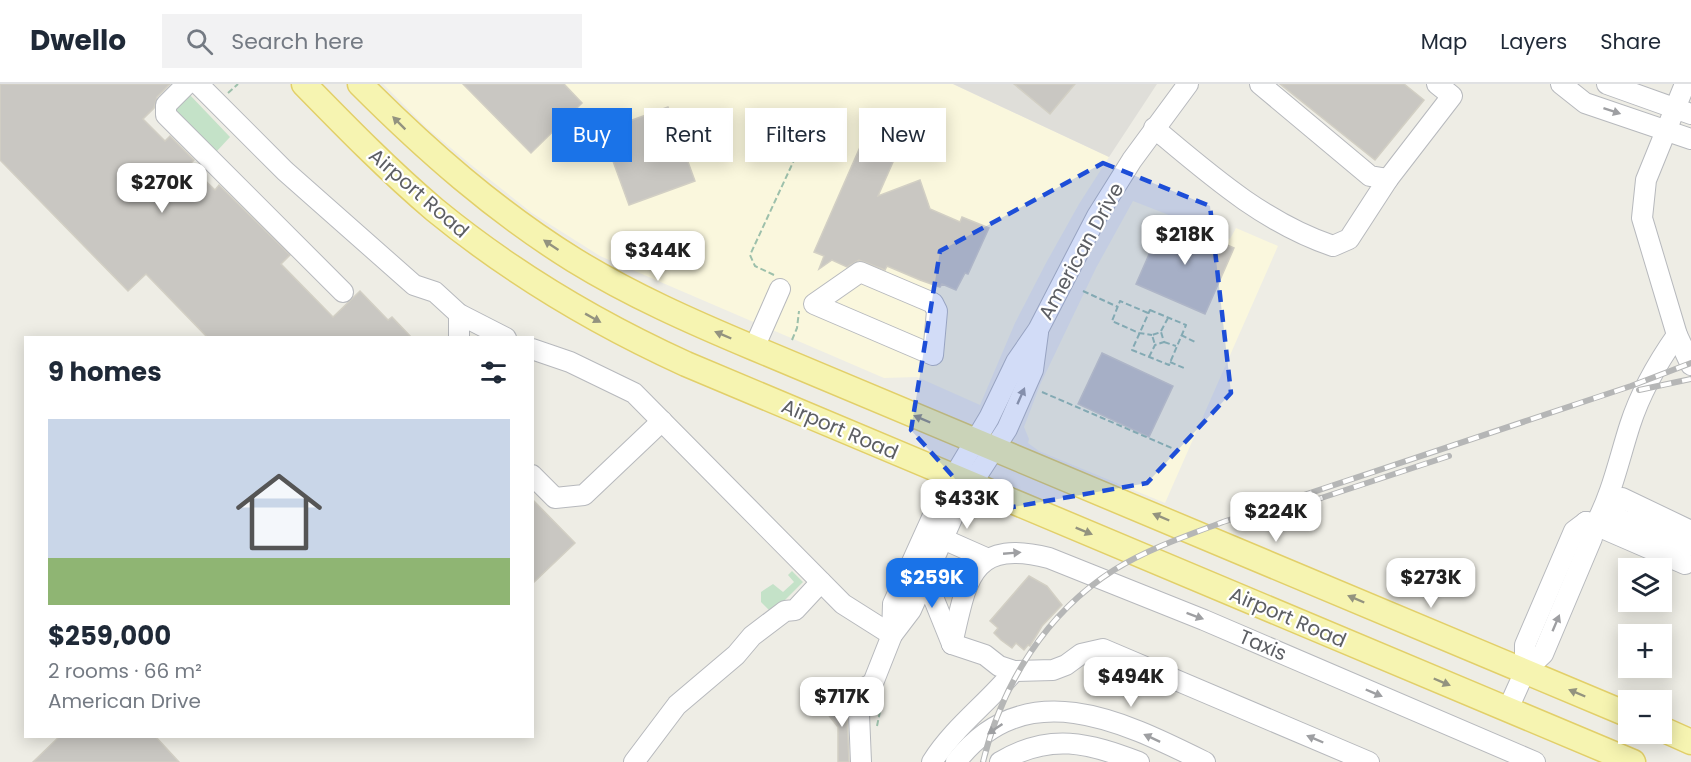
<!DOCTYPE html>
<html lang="en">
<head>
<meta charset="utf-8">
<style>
  body { margin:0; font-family:Poppins,sans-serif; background:#f2f2f3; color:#1f2937; height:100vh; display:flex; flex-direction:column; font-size:22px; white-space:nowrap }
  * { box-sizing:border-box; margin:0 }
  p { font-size:20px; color:#747a83 }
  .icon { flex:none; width:33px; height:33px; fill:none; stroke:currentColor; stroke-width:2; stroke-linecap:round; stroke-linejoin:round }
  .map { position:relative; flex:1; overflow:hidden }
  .sheet { position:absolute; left:24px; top:252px; width:510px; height:402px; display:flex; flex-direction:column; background:#fff; border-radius:0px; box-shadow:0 3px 15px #0003 }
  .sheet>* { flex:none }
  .top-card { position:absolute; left:552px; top:24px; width:570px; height:54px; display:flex; gap:12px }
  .buttons { position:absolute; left:1618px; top:474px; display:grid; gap:12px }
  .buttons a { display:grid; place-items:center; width:54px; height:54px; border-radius:0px; background:#fff; box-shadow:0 3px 15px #0003; font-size:30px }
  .price { position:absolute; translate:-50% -51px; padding:0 14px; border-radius:12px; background:#fff; color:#222; font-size:20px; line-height:39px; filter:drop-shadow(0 2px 3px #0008) }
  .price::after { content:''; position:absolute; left:50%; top:36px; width:18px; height:14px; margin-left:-9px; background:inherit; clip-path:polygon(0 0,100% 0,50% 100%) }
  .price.active { background:#1a73e8; color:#fff }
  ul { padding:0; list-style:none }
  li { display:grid; align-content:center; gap:12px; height:318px; padding:0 24px }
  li+li { border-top:2px solid #e0e1e3 }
  li span { display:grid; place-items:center; height:186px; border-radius:0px; color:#555 }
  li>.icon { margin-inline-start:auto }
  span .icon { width:108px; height:108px; fill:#fffc; stroke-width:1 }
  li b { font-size:26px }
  h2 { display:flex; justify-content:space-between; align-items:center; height:72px; padding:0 24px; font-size:26px }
  .chip { padding:0 21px; border-radius:0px; background:#fff; box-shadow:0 3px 15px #0003; font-size:21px; line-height:54px }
  .chip.active { background:#1a73e8; color:#fff }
  header { display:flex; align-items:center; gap:36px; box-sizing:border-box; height:84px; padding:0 30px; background:#fff; border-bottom:2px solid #e0e1e3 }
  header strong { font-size:28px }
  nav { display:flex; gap:33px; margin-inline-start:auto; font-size:21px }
  .search { width:420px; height:54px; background:#f2f2f3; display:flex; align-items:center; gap:15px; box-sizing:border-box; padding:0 21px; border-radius:0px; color:#747a83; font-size:22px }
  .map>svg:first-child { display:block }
  .commercial { fill:#faf7dd }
  .industrial { fill:#dfded9 }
  .green { fill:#c4e2c8 }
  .building { fill:#c9c7c2; stroke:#d2cfc4; stroke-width:1.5 }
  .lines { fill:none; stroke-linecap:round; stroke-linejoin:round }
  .minor-casing { stroke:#b7b9bd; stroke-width:22 }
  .major-casing { stroke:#e2cf69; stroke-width:27 }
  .path { stroke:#9dc0ab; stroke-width:2; stroke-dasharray:6 3; stroke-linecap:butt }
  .minor { stroke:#fff; stroke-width:20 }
  .major { stroke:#f6f4b1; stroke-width:24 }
  .rail-casing { stroke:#b5b6b6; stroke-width:6 }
  .rail { stroke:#fff; stroke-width:4; stroke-dasharray:11; stroke-linecap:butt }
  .oneway { fill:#9e9fa2 }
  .oneway2 { fill:#93937f }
  .marked { fill:#1d4ed8; fill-opacity:0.2; stroke:#1d4ed8; stroke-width:4.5; stroke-dasharray:12 8; stroke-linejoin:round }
  .labels { text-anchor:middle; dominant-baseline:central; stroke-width:4.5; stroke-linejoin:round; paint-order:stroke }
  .street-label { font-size:20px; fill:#5d5f64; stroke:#fff }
</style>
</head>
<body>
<header>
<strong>Dwello</strong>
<div class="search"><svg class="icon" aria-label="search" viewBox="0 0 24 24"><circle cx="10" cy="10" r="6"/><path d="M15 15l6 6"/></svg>Search here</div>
<nav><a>Map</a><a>Layers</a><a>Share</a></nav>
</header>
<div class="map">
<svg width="1691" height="678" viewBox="0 0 1691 678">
  <rect width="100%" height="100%" fill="#eeede5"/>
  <g class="commercial">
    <path d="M383,0H953L1109,73L1079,120L1046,179L1015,239L980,321L917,293L884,294L600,172L532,129L470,80L427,44Z"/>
    <path d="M1133,117L1230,155L1236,144L1278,162L1165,419L1039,367L1028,359L1029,355L1024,343L1040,301L1096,184Z"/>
  </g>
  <path class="industrial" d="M953,0H1157L1109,73Z"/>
  <g class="green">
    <path d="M188,9L230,53L216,68L173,23Z"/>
    <path d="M792,487L803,498L772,529L761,518V508L773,500L783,508L794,498L788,491Z"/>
  </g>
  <g class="building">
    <path d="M0,0H170L157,13L154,24L143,35L165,57L170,52L194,76L189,81L215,106L219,101L290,171L281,180L333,233L360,207L388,236L392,233L412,254H208L146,190L128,207L0,76Z"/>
    <path d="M463,0H564L582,19L531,69Z"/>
    <path d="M1014,0H1075L1050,30Z"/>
    <path d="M1280,0H1404L1424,16L1375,76Z"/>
    <path d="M668,23L695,97L629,121L602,47Z"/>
    <path d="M871,38L879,42L881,38L891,42L890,46L904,53L878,112L920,96L930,125L960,138L962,133L989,144L968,190L965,189L956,206L942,200L940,203L920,196L887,182L885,186L859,176L847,183L832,176L819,185L824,172L814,168Z"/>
    <path d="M1165,134L1234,164L1205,230L1136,200Z"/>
    <path d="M1102,269L1173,302L1149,353L1078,320Z"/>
    <path d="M532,415L575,459L532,500Z"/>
    <path d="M1029,492L1047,502L1062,521L1042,542L1030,562L1028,561L1024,566L1016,559L1012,564L1001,556L994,549L998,544L990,537Z"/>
    <path d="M851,609L847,630L849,678H838V643L827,629Z"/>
    <path d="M60,652H155L179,678H33Z"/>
  </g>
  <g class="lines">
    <g class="minor-casing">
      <g id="minor">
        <path d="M187,0L166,21V31L343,208"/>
        <path d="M198,0L285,87L414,201L435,208L459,230L506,254"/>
        <path d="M1260,0L1370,92L1388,95L1452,12L1437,0"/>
        <path d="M1561,0L1585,19L1691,55"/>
        <path d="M1607,0L1691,30"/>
        <path d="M1685,0L1646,96L1642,134L1677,251L1691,281"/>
        <path d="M1154,44C1209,90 1264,139 1333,162L1349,155L1388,95"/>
        <path d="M860,188L933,219L937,227L933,271L814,220Z"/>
        <path d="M459,230V254"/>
        <path d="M754,264L780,205"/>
        <path d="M532,265L570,278L634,309L843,520L892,551"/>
        <path d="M532,391L555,414L584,411L662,337"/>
        <path d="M1607,420L1620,435L1691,462"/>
        <path d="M1607,420L1622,414L1691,447"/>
        <path d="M1586,438L1595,441C1612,410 1619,375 1630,341C1640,310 1658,278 1677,251"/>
        <path d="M1595,441L1685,480"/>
        <path d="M939,443L943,455L986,474"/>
        <path d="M933,485V513L952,560"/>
        <path d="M892,551L893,520L941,414L989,334L1016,278L1038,246L1097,132L1132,76L1188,0"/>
        <path d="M952,560C967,497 969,454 1049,474L1204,536L1535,678"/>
        <path d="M952,560L985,571L999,582L1014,587L1053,586L1066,581L1081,570L1103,565L1369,678"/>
        <path d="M1525,587V561L1574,447L1586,438"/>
        <path d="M1508,625L1525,587L1543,570L1592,454L1586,438"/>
        <path d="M634,678L677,621L736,571L752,552L785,527L795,526L821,498"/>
        <path d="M861,678L859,630L864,604L873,599L892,551L911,526L958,421L1007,345L1033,286L1038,249"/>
        <path d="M932,678C954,643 988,619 1014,587"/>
        <path d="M956,678C1026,588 1124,638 1205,678"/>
        <path d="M1000,678C1050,648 1089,659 1139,678"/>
      </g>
    </g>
    <g class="major-casing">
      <g id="major">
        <path d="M304,0C346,43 389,87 435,126C512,189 596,239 686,280L1633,678"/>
        <path d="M360,0C426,66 495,127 574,176C631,211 692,238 754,264L1629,631"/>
        <path d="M1662,645L1691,658"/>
      </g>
    </g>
    <g class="path">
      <path d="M228,9L238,0"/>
      <path d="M774,191L755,182L750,171L802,59"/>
      <path d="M1083,207L1118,223"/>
      <path d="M1150,226L1186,241L1169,281L1132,266Z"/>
      <path d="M1148,229L1120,217L1112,237L1139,249L1152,251"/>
      <path d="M1161,247L1168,234"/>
      <path d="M1181,251L1195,258"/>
      <path d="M792,256L797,244L799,227"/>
      <path d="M1164,258L1176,262"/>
      <path d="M1149,273L1155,261L1164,258L1161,248L1152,251L1155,261"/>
      <path d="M1170,278L1184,284"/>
      <path d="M1042,308L1174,365"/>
      <path d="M877,642L883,613"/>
    </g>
    <use href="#minor" class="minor"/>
    <use href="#major" class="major"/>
    <g class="rail-casing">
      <g id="rail">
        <path d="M1639,306L1691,295"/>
        <path d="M1312,417L1449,372"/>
        <path d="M983,678C1002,600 1046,529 1114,486C1148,465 1186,452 1223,438L1631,302L1691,279"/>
      </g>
    </g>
    <use href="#rail" class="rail"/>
  </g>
  <defs><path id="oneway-solid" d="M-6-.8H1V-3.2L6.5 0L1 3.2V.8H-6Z" transform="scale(1.5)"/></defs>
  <g class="oneway">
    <use href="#oneway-solid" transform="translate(1612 27) rotate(18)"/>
    <use href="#oneway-solid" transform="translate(1021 312) rotate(-66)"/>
    <use href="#oneway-solid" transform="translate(1012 469) rotate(-5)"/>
    <use href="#oneway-solid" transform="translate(1195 532) rotate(20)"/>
    <use href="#oneway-solid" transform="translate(1556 539) rotate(-67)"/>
    <use href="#oneway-solid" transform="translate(1374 609) rotate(23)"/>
    <use href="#oneway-solid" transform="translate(995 645) rotate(146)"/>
    <use href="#oneway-solid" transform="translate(1152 654) rotate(-155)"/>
    <use href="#oneway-solid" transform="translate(1315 655) rotate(-157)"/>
  </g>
  <g class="oneway2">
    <use href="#oneway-solid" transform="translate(399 39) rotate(-135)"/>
    <use href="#oneway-solid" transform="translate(551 161) rotate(-146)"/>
    <use href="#oneway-solid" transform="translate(593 234) rotate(29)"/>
    <use href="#oneway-solid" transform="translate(723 251) rotate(-157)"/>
    <use href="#oneway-solid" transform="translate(922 335) rotate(-157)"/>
    <use href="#oneway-solid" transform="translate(1161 433) rotate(-157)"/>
    <use href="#oneway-solid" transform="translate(1084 447) rotate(22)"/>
    <use href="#oneway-solid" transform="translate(1356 515) rotate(-157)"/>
    <use href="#oneway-solid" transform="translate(1442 598) rotate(23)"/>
    <use href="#oneway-solid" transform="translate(1577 609) rotate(-157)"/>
  </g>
  <path class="marked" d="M1103,79L1210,122L1231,309L1147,399L985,428L911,346L940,167Z"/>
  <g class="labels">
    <g class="street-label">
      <text transform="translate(419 109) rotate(41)">Airport Road</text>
      <text transform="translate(1081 167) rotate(-61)">American Drive</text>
      <text transform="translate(840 345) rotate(23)">Airport Road</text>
      <text transform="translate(1288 533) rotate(23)">Airport Road</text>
      <text transform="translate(1263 561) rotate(23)">Taxis</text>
    </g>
  </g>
</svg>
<div class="buttons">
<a><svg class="icon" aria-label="layers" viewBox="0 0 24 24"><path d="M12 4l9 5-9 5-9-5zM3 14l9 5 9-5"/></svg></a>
<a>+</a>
<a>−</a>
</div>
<b class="price" style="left:162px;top:130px">$270K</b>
<b class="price" style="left:1185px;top:182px">$218K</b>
<b class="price" style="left:658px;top:198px">$344K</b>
<b class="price" style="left:967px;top:446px">$433K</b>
<b class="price" style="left:1276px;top:459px">$224K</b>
<b class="price active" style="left:932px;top:525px">$259K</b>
<b class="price" style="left:1431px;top:525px">$273K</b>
<b class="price" style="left:1131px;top:624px">$494K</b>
<b class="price" style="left:842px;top:644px">$717K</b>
<div class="top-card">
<a class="chip active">Buy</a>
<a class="chip">Rent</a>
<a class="chip">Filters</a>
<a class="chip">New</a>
</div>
<section class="sheet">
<h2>9 homes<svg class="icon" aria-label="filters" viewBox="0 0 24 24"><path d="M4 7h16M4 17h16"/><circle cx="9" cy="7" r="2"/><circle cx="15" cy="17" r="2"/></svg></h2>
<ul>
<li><span style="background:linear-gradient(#c9d6e8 75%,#8fb573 0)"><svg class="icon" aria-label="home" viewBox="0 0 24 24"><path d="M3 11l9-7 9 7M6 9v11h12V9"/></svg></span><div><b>$259,000</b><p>2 rooms · 66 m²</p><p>American Drive</p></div></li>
</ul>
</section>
</div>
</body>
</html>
